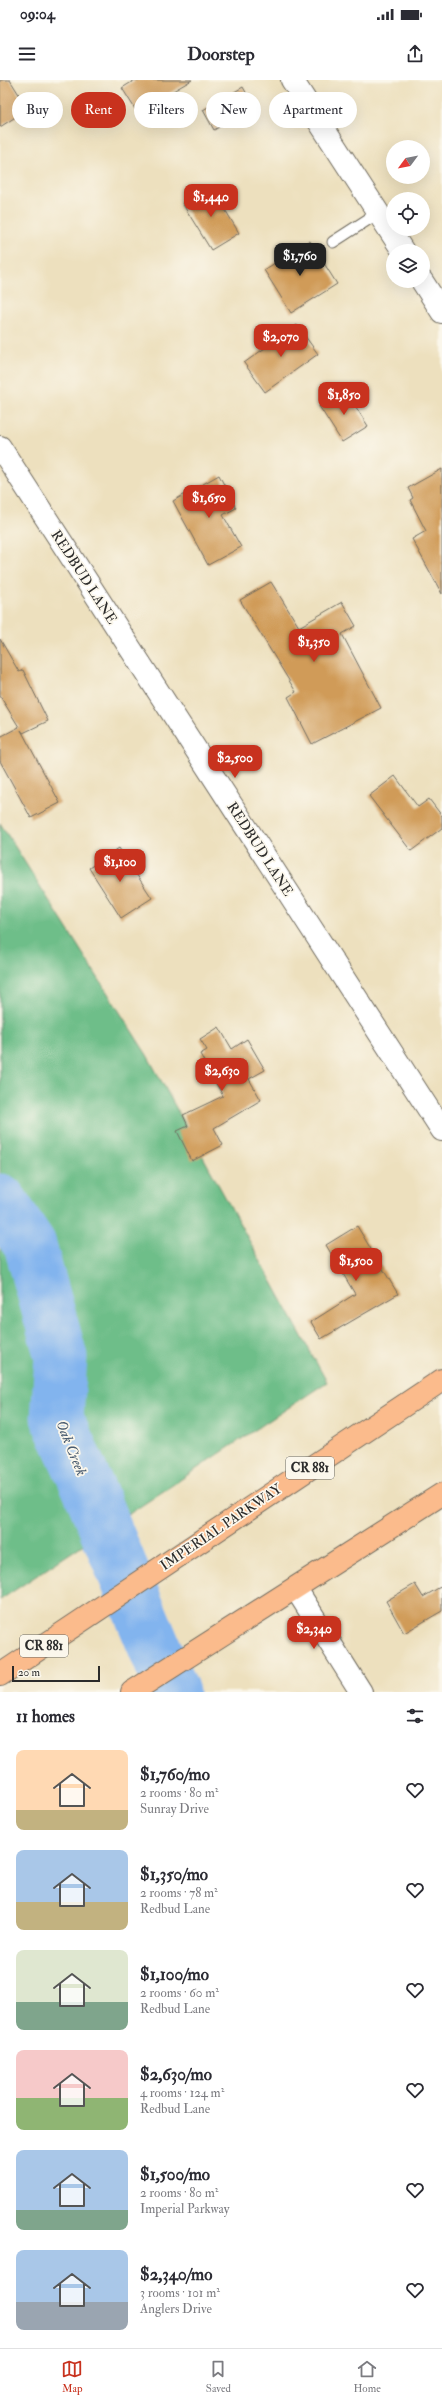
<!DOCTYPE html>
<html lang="en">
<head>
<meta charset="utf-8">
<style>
  body { margin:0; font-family:"IM FELL Double Pica",serif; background:#f7f7f7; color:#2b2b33; height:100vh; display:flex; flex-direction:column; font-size:15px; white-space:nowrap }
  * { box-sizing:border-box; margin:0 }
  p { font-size:13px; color:#7c7c81 }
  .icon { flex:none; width:22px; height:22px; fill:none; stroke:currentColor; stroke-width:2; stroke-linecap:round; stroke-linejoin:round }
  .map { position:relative; height:1612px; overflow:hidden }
  .drawer { display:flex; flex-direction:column; background:#fff; flex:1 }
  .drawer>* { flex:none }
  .guide { position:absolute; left:12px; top:12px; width:418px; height:36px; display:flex; gap:8px }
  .needle { width:26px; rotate:238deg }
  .controls { position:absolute; left:386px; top:60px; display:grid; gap:8px }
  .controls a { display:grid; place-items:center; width:44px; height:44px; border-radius:50%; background:#fff; box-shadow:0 4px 16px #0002; font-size:20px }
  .scale { position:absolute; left:12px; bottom:10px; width:88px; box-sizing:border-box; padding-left:4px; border:2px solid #2b2b2b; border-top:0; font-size:11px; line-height:14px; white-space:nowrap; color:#2b2b2b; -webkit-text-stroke:3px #fbf7ec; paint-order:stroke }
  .price { position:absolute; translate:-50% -34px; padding:0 9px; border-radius:8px; background:#c8321e; color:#fff; font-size:13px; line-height:26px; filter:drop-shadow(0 1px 2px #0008) }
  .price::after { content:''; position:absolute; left:50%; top:24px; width:12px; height:9px; margin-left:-6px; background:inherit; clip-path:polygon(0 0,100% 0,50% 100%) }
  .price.on { background:#222; color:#fff }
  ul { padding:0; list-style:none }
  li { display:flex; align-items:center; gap:12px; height:100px; padding:0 16px }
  li span { display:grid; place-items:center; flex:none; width:112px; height:80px; border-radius:8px; color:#555 }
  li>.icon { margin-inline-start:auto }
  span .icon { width:48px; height:48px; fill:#fffc; stroke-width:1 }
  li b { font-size:17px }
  h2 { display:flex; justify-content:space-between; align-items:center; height:48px; padding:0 16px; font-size:17px }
  .tag { padding:0 14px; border-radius:18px; background:#fff; box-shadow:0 4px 16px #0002; font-size:14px; line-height:36px }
  .tag.on { background:#c8321e; color:#fff }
  .status { display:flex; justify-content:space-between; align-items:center; height:28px; padding:0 20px; background:#fff; direction:ltr }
  .status svg { height:11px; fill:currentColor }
  header { display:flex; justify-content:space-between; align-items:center; height:52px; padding:0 16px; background:#fff; font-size:18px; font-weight:700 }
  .tab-bar { display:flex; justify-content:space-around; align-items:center; height:56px; border-top:1px solid #e1e1e2; background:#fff; font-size:11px; color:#7c7c81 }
  .tab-bar a { display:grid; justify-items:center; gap:2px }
  .tab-bar .on { color:#c8321e }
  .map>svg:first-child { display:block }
  .forest { fill:#6ebe89; stroke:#4c745a }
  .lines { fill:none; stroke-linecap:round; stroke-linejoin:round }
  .river { stroke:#82b4ee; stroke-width:53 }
  .building { fill:#d09b58 }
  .service-casing { stroke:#6f6a5e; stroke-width:13 }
  .minor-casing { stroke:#6f6a5e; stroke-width:24 }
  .primary-casing { stroke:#6f6a5e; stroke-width:24 }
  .service { stroke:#fff; stroke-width:11 }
  .minor { stroke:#fff; stroke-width:22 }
  .primary { stroke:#fbbb8c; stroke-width:22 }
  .labels { text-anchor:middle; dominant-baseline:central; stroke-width:3.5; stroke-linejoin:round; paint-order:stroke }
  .shield { fill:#fbf7ec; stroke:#696865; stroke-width:1 }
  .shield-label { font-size:13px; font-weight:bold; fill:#2b2b2b }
  .street-label { font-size:14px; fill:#2b2b2b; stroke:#fbf7ec }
  .water-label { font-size:15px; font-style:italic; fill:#495b6f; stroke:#fbf7ec }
</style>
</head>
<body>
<div class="status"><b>09:04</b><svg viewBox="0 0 49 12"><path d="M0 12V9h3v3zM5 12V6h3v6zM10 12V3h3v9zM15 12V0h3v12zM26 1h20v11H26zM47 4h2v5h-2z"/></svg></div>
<header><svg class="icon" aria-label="menu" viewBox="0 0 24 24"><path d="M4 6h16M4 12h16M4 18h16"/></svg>Doorstep<svg class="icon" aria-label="share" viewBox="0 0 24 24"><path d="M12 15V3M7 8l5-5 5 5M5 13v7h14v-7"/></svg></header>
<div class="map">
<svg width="442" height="1612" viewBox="0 0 442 1612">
  <rect width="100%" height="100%" fill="#fbf7ec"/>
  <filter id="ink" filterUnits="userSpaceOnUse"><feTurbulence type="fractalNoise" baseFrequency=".025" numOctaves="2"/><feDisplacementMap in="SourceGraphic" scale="8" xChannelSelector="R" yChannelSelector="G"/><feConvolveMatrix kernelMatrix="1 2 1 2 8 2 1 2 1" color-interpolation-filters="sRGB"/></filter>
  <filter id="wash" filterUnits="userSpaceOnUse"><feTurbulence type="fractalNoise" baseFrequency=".012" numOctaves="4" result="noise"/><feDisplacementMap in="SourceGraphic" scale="16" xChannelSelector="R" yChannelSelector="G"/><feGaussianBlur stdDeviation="0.9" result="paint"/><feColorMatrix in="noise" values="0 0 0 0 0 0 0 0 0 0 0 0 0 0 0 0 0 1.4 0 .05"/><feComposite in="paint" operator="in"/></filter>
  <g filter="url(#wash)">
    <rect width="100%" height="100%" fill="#ede0be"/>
    <path class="forest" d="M0,743L147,975L327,1302L0,1520Z"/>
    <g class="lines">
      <path class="river" d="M0,1120L30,1165L61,1277L57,1338L91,1414L173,1612"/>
    </g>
    <g id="blocks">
      <g class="building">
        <path d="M0,0H10L28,29L0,47Z"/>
        <path d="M135,0H192L137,32L122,8Z"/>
        <path d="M243,7L254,27L214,50L203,30Z"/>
        <path d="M211,106L239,153L211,170L182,123Z"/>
        <path d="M310,161L337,204L291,233L264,190Z"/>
        <path d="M297,245L318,274L265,312L244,283Z"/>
        <path d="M345,310L368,346L342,362L319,326Z"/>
        <path d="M442,389V514L412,459L426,451L410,420L413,418L408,408Z"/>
        <path d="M219,395L236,428L223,435L241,467L208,485L173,421Z"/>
        <path d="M271,502L299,547L342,522L356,546L342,554L381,628L312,664L288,617L296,612L240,520Z"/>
        <path d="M0,559L19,592L23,590L48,641L23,653L21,650L60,723L31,738L0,681V657L19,647L0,616Z"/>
        <path d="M395,696L418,727L429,719L442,736V748L411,771L369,716Z"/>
        <path d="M119,768L152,818L121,838L89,788Z"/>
        <path d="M219,947L232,969L247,959L265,990L249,999L261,1020L214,1048L223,1065L192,1081L177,1051L188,1046L183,1035L223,1016L200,974L207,970L200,959Z"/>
        <path d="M357,1146L398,1214L321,1259L311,1242L355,1214L326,1165Z"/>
        <path d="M415,1504L423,1517L442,1506V1531L404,1553L386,1521Z"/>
      </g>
    </g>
  </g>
  <g filter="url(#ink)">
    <use href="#blocks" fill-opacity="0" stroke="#6f6a5e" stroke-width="1"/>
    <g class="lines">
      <g class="service-casing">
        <path id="service" d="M333,162L378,133"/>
      </g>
      <g class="minor-casing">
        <g id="minor">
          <path d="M292,0L403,171"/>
          <path d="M422,201L442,232"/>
          <path d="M0,367L442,1050"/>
          <path d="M296,1509L361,1612"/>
        </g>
      </g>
      <g class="primary-casing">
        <g id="primary">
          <path d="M0,1595L442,1300"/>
          <path d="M132,1612L442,1414"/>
        </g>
      </g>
      <use href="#service" class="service"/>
      <use href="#minor" class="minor"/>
      <use href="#primary" class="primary"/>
    </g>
  </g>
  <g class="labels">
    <g class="shield">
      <rect x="286" y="1377" width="48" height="22" rx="3"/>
      <rect x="20" y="1555" width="48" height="22" rx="3"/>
    </g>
    <g class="shield-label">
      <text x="310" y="1388">CR 881</text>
      <text x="44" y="1566">CR 881</text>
    </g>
    <g class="street-label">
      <text transform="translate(84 497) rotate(57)">REDBUD LANE</text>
      <text transform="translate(260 769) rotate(57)">REDBUD LANE</text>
      <text transform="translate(221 1447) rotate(-34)">IMPERIAL PARKWAY</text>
    </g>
    <g class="water-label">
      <text transform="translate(71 1368) rotate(68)">Oak Creek</text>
    </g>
  </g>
</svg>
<div class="controls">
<a><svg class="needle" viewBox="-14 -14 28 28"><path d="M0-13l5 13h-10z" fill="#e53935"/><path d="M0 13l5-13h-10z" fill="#7c7c81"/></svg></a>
<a><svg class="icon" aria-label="locate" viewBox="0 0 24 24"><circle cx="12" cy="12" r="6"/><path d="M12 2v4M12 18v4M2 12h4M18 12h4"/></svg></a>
<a><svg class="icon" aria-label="layers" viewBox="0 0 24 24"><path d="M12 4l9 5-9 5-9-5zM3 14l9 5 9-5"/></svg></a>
</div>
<div class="scale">20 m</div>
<b class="price" style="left:211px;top:138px">$1,440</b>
<b class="price on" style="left:300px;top:197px">$1,760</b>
<b class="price" style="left:281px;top:278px">$2,070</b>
<b class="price" style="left:344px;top:336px">$1,850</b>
<b class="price" style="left:209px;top:439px">$1,650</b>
<b class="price" style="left:314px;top:583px">$1,350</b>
<b class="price" style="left:235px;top:699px">$2,500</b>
<b class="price" style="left:120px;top:803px">$1,100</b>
<b class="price" style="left:222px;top:1012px">$2,630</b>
<b class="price" style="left:356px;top:1202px">$1,500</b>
<b class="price" style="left:314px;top:1570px">$2,340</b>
<div class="guide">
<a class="tag">Buy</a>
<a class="tag on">Rent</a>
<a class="tag">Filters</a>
<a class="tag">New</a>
<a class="tag">Apartment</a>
</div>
</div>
<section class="drawer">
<h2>11 homes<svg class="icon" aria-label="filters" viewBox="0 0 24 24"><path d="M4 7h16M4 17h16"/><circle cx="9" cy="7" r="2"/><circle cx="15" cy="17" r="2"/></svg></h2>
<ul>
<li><span style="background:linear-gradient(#ffd9b3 75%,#c2b280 0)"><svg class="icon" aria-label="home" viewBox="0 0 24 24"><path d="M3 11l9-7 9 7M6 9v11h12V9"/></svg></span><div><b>$1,760/mo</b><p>2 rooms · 80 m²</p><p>Sunray Drive</p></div><svg class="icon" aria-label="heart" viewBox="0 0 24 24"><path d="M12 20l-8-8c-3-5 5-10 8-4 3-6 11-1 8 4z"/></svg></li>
<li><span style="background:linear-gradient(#a9c7e8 65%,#c2b280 0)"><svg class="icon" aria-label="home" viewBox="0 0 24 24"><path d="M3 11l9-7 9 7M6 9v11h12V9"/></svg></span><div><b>$1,350/mo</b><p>2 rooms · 78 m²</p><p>Redbud Lane</p></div><svg class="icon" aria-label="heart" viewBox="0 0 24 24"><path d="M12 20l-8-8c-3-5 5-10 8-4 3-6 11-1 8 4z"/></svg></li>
<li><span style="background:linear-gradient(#dfe7d0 65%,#7fa58c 0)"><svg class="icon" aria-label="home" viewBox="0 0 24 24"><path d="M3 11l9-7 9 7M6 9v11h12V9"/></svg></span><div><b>$1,100/mo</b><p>2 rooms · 60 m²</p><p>Redbud Lane</p></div><svg class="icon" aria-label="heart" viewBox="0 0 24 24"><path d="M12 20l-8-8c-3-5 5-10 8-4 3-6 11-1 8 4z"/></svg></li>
<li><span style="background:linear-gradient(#f6c9c9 60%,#8fb573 0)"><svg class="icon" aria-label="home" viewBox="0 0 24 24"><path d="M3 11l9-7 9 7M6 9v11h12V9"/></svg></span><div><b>$2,630/mo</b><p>4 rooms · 124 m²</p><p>Redbud Lane</p></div><svg class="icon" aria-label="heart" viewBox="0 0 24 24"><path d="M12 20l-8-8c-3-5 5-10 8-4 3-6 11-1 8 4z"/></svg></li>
<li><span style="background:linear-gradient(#a9c7e8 75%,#7fa58c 0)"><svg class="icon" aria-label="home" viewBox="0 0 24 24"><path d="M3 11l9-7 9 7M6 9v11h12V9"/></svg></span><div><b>$1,500/mo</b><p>2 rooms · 80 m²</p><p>Imperial Parkway</p></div><svg class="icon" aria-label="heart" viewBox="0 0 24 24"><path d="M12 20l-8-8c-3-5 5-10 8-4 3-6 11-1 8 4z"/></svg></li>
<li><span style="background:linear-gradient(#a9c7e8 65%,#9aa5b1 0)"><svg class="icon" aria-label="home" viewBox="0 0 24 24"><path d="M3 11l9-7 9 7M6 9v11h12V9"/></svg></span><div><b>$2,340/mo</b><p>3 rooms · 101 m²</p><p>Anglers Drive</p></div><svg class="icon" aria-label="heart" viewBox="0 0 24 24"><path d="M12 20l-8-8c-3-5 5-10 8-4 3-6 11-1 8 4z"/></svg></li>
</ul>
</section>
<nav class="tab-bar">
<a class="on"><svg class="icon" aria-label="map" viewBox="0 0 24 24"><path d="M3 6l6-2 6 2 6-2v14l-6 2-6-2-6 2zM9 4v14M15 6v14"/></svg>Map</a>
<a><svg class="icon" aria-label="saved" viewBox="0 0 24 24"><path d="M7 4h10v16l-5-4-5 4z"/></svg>Saved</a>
<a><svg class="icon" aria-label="home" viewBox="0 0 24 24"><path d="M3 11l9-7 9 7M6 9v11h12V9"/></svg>Home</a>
</nav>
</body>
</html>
